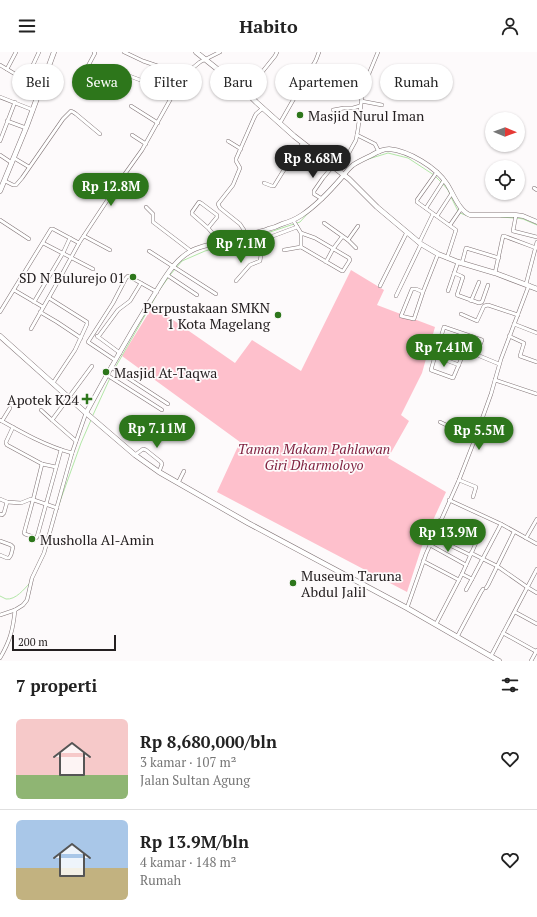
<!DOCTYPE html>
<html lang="id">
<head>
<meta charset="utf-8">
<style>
  body { margin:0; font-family:"PT Serif",serif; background:#f2f2f2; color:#222; height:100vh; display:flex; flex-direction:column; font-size:15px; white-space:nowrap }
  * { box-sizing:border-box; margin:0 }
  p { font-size:13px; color:#767676 }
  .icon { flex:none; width:22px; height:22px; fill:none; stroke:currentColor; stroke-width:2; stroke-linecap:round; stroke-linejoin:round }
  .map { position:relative; height:609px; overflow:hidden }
  .side { display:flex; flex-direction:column; background:#fff; flex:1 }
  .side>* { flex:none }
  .guide { position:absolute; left:12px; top:12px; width:513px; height:36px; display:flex; gap:8px }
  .needle { width:26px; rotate:91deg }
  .buttons { position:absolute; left:485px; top:60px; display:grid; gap:8px }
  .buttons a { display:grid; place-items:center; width:40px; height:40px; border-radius:50%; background:#fff; box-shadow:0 1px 3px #0004; font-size:20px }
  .scale { position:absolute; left:12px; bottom:10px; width:104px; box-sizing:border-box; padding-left:4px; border:2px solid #252021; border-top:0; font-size:11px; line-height:14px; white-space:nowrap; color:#252021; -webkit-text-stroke:3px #fdfafb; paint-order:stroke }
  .price { position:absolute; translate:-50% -34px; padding:0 9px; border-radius:14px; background:#2d761b; color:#fff; font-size:13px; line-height:26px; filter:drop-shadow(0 1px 2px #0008) }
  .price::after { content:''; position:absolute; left:50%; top:24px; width:12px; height:9px; margin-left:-6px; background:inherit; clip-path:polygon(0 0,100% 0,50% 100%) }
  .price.current { background:#222; color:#fff }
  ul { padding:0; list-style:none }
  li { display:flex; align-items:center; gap:12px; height:100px; padding:0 16px }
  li+li { border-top:1px solid #e0e0e0 }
  li span { display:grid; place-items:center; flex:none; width:112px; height:80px; border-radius:6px; color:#555 }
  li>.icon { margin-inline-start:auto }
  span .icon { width:48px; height:48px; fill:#fffc; stroke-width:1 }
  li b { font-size:17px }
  h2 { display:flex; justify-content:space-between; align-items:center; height:48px; padding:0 16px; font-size:17px }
  .chip { padding:0 14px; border-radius:18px; background:#fff; box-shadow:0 1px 3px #0004; font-size:14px; line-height:36px }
  .chip.current { background:#2d761b; color:#fff }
  header { display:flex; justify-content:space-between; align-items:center; height:52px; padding:0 16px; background:#fff; font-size:18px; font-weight:600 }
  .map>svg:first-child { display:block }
  .green { fill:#fec0cc }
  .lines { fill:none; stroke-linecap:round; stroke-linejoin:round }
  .stream { stroke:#b2e7a7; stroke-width:1 }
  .minor-casing { stroke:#817476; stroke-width:4 }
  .tertiary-casing { stroke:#817476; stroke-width:5 }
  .secondary-casing { stroke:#817476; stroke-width:5.5 }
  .minor { stroke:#fff; stroke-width:3 }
  .tertiary { stroke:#fff; stroke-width:4 }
  .secondary { stroke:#fff; stroke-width:4.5 }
  .poi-dot { fill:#2d761b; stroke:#fdfafb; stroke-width:1.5 }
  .labels { text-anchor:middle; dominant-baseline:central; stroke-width:3.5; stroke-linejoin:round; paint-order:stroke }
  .poi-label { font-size:14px; fill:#252021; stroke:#fdfafb; text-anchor:start }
  .park-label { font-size:14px; font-style:italic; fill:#7f1f3e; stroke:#fdfafb }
</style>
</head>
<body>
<header><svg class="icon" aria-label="menu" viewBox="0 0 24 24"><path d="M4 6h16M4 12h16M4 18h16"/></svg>Habito<svg class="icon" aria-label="person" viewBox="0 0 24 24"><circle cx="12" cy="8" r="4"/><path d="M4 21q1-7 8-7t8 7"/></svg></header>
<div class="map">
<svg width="537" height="609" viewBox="0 0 537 609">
  <rect width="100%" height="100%" fill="#fdfafb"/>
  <path class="green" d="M351,218L384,238L377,253L435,275L422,321L401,363L409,369L388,406L446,440L424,488L407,540L217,440L240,390L122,304L153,254L235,311L252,288L301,319Z"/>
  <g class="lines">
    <g class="stream">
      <path d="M365,108L388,101L408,106L434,123"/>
      <path d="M436,125L441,130"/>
      <path d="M443,132L448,138L450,142"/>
      <path d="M451,145L458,159"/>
      <path d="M460,161L468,164"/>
      <path d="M501,165L514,166"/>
      <path d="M517,166L523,167L537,173"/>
      <path d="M297,171L300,170L309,160"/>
      <path d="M249,187L294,172"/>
      <path d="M170,223L182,209L205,199L246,188"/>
      <path d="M158,240L168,226"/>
      <path d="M115,316L156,244"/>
      <path d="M93,363L110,326"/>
      <path d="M58,455L81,391L91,368"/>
      <path d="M0,544C2,545 4,546 6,547C16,548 24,537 30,531"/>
    </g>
    <g class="minor-casing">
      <g id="minor">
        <path d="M124,0L143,9L184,23"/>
        <path d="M0,13L15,22L31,35L40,39"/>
        <path d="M88,14L95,1L94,0"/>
        <path d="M108,16L175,41"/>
        <path d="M7,17L16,0"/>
        <path d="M99,28L121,34H122L125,22"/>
        <path d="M25,30L39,0"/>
        <path d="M246,40L275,4L277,0"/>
        <path d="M344,40L348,32L350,31L364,34"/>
        <path d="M0,45L33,58"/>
        <path d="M361,49L382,53"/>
        <path d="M131,54L158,71"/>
        <path d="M333,58L344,56H353L360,54"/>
        <path d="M7,69L26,76"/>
        <path d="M280,71L316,8L319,0"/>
        <path d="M132,83L146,92"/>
        <path d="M357,83L375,92L379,100"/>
        <path d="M0,89L15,50"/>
        <path d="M228,89L241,97"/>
        <path d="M0,103L12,111"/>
        <path d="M292,104L309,117"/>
        <path d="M14,106L29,115"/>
        <path d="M339,119L356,88L358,77L363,36L378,0"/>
        <path d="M437,120L417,148V150L456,178L447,206"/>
        <path d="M5,129L13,133H16L22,126L63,67L71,59L73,60L76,62L100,82"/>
        <path d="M264,131L272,134H274C283,119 292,105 303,91"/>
        <path d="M534,136L537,138"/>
        <path d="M322,147L314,142V139L323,126L333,114"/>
        <path d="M146,155L153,162V170L191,199"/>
        <path d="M426,156L444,128"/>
        <path d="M516,163L513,179L537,185"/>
        <path d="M437,164L452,141"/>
        <path d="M0,168L29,187"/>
        <path d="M293,168L301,181L315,186L349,206L350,208L343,219H342L301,195V181"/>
        <path d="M324,171L348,188L356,196"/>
        <path d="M450,173L461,157"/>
        <path d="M208,176L192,162V160L199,150L201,151L217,163V165L208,176L220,190"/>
        <path d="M84,184L110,198"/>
        <path d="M273,184L297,175"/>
        <path d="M348,188L358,174"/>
        <path d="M43,191L93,217"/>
        <path d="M419,191L433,162"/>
        <path d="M284,198L301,195"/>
        <path d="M149,199L216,242"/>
        <path d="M326,210L333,197L342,185"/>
        <path d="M462,211L466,196L499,206"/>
        <path d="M454,221L461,224L463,225L457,243L479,251L482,250L488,233"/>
        <path d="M495,221L503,184H504L536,196"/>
        <path d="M167,223L197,243"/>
        <path d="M236,229L250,213L260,209L261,203L249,190L244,178L240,172L220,156L218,152L233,133L240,116L236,109V107L254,66L256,62L263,56"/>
        <path d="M526,232L537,190"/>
        <path d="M380,234L407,180"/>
        <path d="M14,238L43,255"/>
        <path d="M448,239L458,210"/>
        <path d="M423,240L414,267L401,264L412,237H416L423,240L438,202"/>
        <path d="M396,244L421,192"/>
        <path d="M49,246L87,270V272L75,298L53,331"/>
        <path d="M471,249L479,230"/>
        <path d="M34,250L63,201L70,186"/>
        <path d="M0,260L51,177H53L79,191L122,126L142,98L184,23L200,10L220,0"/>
        <path d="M40,260L57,270L81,286"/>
        <path d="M461,262L477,269L484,254L488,253L518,263"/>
        <path d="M514,272L537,281"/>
        <path d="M31,277L61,224L79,191"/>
        <path d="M97,284L120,301"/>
        <path d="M509,284L524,291L520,304L537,310"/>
        <path d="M98,285L118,258L130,249L141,231"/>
        <path d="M439,288L458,295L499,312"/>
        <path d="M465,298L454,324L453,326L431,318L435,304L444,275L482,288L476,303"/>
        <path d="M435,304L459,313"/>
        <path d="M115,308L88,290L113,251L126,226L128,224L130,225L157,240"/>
        <path d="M111,315L168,352"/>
        <path d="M107,323L162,358"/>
        <path d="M495,328L537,342"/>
        <path d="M41,358L52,368"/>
        <path d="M0,368C23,381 46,394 72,401"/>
        <path d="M2,369L10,356"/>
        <path d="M440,370L475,387"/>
        <path d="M13,375L6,390V391L7,393L42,412L56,415"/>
        <path d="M76,389L52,368L92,314"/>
        <path d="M135,403L143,397L146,398L161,410L162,412L159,420"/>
        <path d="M42,412L33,448L24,481L25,482L36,486L37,485L61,398"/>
        <path d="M459,428L476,435L473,445"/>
        <path d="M178,431L184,419"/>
        <path d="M0,447L7,450L21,451L31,447L57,456"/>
        <path d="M449,448L501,472L537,492"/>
        <path d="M0,462L2,463L4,461L7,450"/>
        <path d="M440,468L470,482"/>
        <path d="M433,485L470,503"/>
        <path d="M526,486L537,467"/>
        <path d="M0,489L11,493L13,495L11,503L9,506H7L0,503"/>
        <path d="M430,493L466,513"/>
        <path d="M471,501L497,514L527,535L537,541"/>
        <path d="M423,509L459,528"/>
        <path d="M462,522L480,482"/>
        <path d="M486,536L488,533L514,480"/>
        <path d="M466,538L472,527"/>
        <path d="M407,556L426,502L459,428L473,392L491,342L501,307L529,233"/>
        <path d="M515,560L537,572"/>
        <path d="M0,563L15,558L23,553L27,548L32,526L44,501L72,401L86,361"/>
        <path d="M436,572L462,522L472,527L501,472"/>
        <path d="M503,581L537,600"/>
        <path d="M457,585L481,540L483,537"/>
        <path d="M491,604L537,517"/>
        <path d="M0,606C10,589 13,578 15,558"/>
        <path d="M531,609L537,598"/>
      </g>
    </g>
    <g class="tertiary-casing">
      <path id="tertiary" d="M86,361C106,324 127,287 149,251C161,233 172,208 193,198C201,194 210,193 219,190C227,188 236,185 245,183C253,181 261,180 268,177C273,176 278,174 282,172C289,170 296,167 302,163C317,153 331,138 343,124C346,120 349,116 353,113C359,109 366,106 372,103C377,100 383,97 389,97C409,99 436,115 447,132C453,141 459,159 470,163H516L523,164L537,170"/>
    </g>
    <g class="secondary-casing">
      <g id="secondary">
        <path d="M196,0L246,40L256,50L294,84L349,127L377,155L421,192L438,202L458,210L495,221L537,237"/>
        <path d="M0,139L26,76L54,0"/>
        <path d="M0,284L86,361L135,403L159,420L248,471L407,556L499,609"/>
      </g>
    </g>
    <use href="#minor" class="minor"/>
    <use href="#tertiary" class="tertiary"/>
    <use href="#secondary" class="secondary"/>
  </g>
  <g class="poi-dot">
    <circle cx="300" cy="63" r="4"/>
    <circle cx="133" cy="225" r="4"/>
    <circle cx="278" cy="263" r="4"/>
    <circle cx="106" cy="320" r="4"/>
    <path d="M85 341h4v4h4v4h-4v4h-4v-4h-4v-4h4z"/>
    <circle cx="32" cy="487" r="4"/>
    <circle cx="293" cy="531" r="4"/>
  </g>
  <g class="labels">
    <g class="poi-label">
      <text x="308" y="63">Masjid Nurul Iman</text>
      <text x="125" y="225" text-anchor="end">SD N Bulurejo 01</text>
      <text x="270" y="255" text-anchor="end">Perpustakaan SMKN<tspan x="270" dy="16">1 Kota Magelang</tspan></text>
      <text x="114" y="320">Masjid At-Taqwa</text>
      <text x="79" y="347" text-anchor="end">Apotek K24</text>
      <text x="40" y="487">Musholla Al-Amin</text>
      <text x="301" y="523">Museum Taruna<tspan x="301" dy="16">Abdul Jalil</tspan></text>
    </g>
    <g class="park-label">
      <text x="314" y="396">Taman Makam Pahlawan<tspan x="314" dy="16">Giri Dharmoloyo</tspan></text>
    </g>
  </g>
</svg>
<div class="buttons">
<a><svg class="needle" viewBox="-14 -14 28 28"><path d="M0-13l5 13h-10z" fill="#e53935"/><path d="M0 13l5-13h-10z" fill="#767676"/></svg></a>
<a><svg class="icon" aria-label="locate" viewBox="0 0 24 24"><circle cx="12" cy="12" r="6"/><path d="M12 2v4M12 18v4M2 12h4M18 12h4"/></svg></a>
</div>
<div class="scale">200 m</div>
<b class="price current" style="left:313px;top:127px">Rp 8.68M</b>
<b class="price" style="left:111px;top:155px">Rp 12.8M</b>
<b class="price" style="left:241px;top:212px">Rp 7.1M</b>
<b class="price" style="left:444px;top:316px">Rp 7.41M</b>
<b class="price" style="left:157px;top:397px">Rp 7.11M</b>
<b class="price" style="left:479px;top:399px">Rp 5.5M</b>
<b class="price" style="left:448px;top:501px">Rp 13.9M</b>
<div class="guide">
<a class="chip">Beli</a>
<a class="chip current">Sewa</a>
<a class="chip">Filter</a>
<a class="chip">Baru</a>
<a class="chip">Apartemen</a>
<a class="chip">Rumah</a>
</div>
</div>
<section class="side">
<h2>7 properti<svg class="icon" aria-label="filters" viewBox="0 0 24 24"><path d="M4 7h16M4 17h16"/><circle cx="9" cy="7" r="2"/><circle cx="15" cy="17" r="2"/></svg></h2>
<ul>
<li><span style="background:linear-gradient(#f6c9c9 70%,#8fb573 0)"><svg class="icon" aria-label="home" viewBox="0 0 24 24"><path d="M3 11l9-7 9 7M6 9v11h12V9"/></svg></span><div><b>Rp 8,680,000/bln</b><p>3 kamar · 107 m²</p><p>Jalan Sultan Agung</p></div><svg class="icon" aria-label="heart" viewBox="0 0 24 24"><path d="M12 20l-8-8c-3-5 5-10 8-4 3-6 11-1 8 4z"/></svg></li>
<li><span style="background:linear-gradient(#a9c7e8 60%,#c2b280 0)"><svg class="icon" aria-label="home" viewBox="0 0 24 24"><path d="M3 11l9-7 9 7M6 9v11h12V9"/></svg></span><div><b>Rp 13.9M/bln</b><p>4 kamar · 148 m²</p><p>Rumah</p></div><svg class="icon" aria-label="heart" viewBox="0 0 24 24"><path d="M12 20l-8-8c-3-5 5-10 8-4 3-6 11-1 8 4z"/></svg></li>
</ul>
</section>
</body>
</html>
